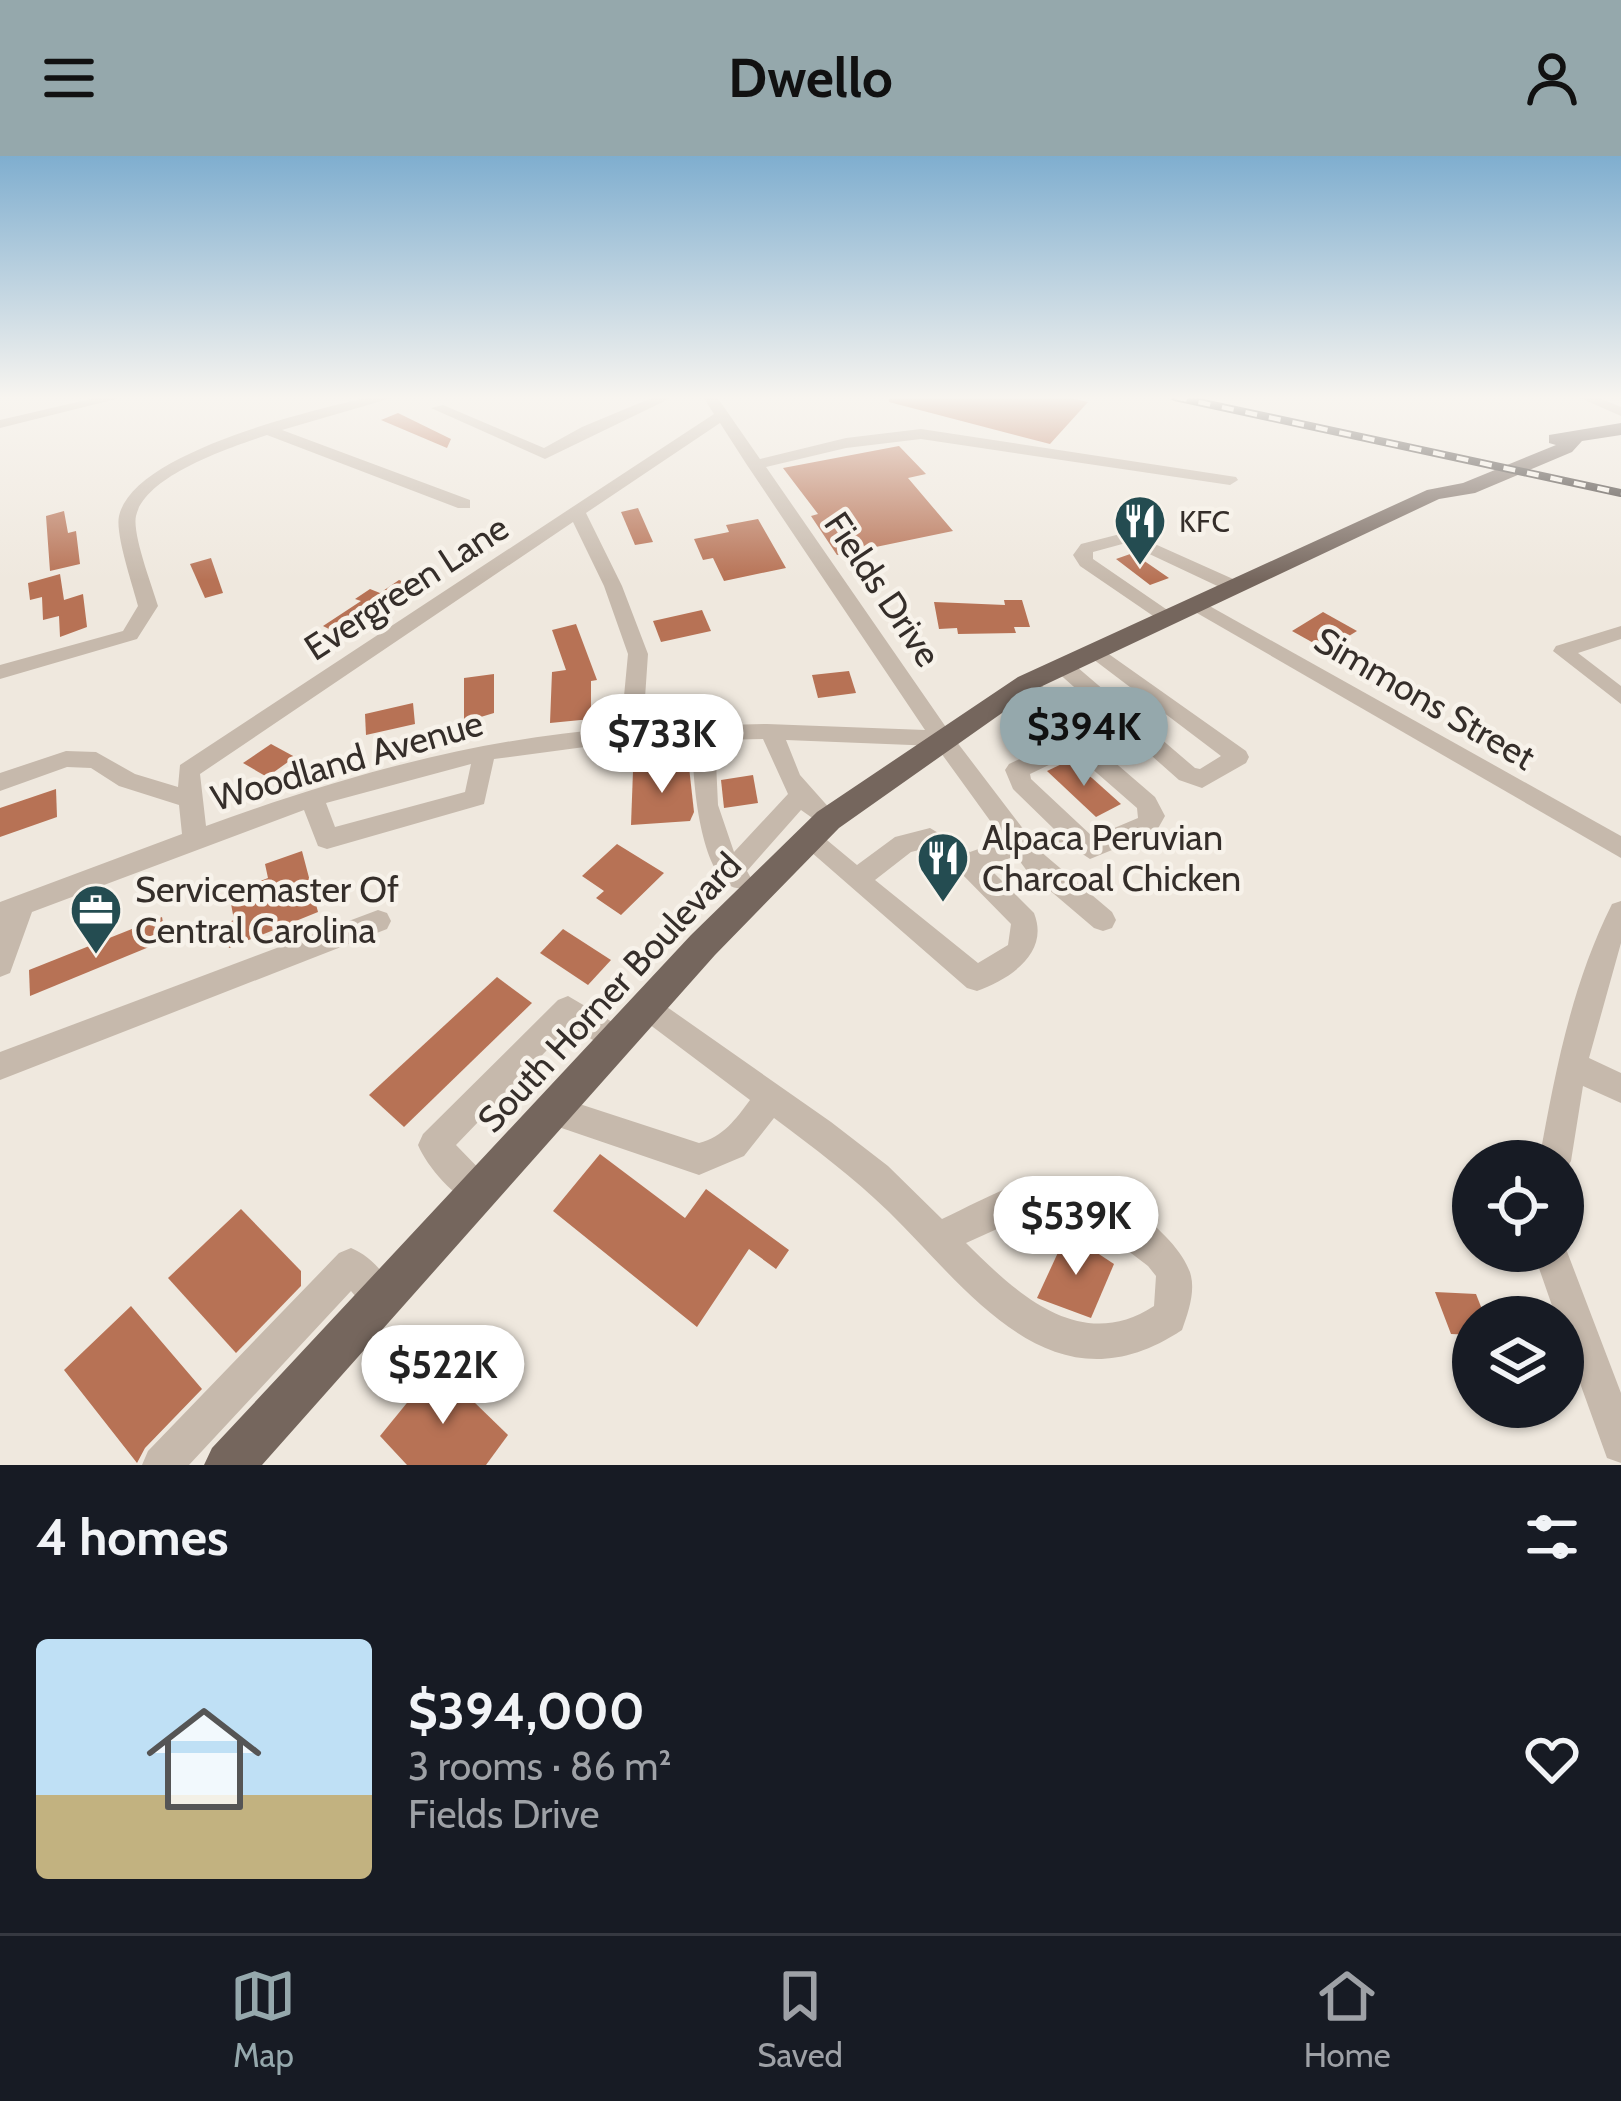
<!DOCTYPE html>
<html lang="en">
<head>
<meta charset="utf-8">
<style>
  body { margin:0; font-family:Cabin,sans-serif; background:#20242c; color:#f1f3f6; height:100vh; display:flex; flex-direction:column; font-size:45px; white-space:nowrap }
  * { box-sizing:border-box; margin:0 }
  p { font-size:39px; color:#9ea1a6 }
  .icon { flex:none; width:66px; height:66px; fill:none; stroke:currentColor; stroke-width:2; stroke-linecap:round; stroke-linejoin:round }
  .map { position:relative; height:1309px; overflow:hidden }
  .drawer { display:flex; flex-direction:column; background:#171b24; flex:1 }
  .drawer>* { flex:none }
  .buttons { position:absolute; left:1452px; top:984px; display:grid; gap:24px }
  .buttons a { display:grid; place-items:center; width:132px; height:132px; border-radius:50%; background:#171b24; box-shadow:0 3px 9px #0004; font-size:60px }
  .price { position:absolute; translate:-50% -102px; padding:0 27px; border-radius:42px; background:#fff; color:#222; font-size:39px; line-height:78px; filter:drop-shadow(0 3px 6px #0008) }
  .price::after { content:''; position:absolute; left:50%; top:72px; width:36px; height:27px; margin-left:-18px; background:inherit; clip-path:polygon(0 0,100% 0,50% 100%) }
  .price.current { background:#95a8ac; color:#111 }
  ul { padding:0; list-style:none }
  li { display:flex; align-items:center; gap:36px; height:300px; padding:0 36px }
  li span { display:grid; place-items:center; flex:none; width:336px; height:240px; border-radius:12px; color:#555 }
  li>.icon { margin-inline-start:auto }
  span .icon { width:144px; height:144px; fill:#fffc; stroke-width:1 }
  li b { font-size:51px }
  h2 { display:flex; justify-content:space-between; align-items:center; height:144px; padding:0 36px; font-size:51px }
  header { display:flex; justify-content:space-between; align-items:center; height:156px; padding:0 36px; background:#95a8ac; color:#111; font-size:54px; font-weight:700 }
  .menu { display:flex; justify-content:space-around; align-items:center; height:168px; border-top:3px solid #363941; background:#171b24; font-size:33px; color:#9ea1a6 }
  .menu a { display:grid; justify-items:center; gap:6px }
  .menu .current { color:#95a8ac }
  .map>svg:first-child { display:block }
  .building { fill:#b77255 }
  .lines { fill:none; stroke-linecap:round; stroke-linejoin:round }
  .minor { fill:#c6b9ac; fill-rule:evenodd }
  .major { fill:#75665d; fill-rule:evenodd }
  .rail-casing { stroke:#352e2a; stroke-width:8 }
  .rail { stroke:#f7f2ea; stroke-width:4.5; stroke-dasharray:12; stroke-linecap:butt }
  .labels { text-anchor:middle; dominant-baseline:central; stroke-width:9; stroke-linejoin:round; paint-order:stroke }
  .far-poi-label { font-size:30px; fill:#352e2a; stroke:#f7f2ea; text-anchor:start }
  .street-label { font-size:36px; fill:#352e2a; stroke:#f7f2ea }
  .poi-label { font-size:36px; fill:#352e2a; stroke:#f7f2ea; text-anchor:start }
</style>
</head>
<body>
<header><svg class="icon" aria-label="menu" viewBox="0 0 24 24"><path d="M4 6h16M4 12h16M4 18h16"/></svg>Dwello<svg class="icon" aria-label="person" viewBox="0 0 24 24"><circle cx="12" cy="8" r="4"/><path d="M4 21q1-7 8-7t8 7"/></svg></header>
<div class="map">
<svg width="1621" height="1309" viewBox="0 0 1621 1309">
  <rect width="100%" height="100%" fill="#efe8de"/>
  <g class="building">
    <path d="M889,241H1066L1088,246L1050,288L889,246Z"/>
    <path d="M398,257L451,283L447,292L381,264Z"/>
    <path d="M899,290L926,318L908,322L953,375L837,399L811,360L818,358L783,312Z"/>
    <path d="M638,352L653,386L635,389L621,356Z"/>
    <path d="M64,355L68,377L76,375L80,408L50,415L46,360Z"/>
    <path d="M758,363L786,412L724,425L713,402L703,404L694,383L729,376L726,369Z"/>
    <path d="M1133,397L1140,402L1169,422L1150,429L1116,403Z"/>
    <path d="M211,402L223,437L205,442L190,408Z"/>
    <path d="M60,418L64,444L83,438L87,471L60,481L59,460L43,464L42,441L30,444L28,427Z"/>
    <path d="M399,424L417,431L341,479L323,470L361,445L355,443L370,433L380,437Z"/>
    <path d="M1004,444H1022L1030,471H1014L1016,477L958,478L957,472L939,473L934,446L1005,449Z"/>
    <path d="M702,454L711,475L661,486L653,465Z"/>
    <path d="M1323,456L1357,475L1326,494L1292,475Z"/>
    <path d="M576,468L597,524L591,525V563L550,567L552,516L566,514L552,474Z"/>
    <path d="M849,515L856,537L818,542L812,519Z"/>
    <path d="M494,518V557L464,566V522Z"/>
    <path d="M413,547L415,568L366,579L365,558Z"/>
    <path d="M271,588L295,601L267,621L243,607Z"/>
    <path d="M1068,605L1092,622L1121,648L1096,661L1047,615Z"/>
    <path d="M689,611L694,656L690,665L631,669L633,615Z"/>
    <path d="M753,619L758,647L724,652L721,624Z"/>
    <path d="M56,633L57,661L0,681V652Z"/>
    <path d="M617,688L664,717L621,759L596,742L604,735L582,720Z"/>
    <path d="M302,695L318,756L229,792L224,768L234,764L229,737L268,722L265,708Z"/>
    <path d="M162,761L166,784L30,840L29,814Z"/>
    <path d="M563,773L611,804L588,829L540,797Z"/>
    <path d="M497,821L532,847L404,971L369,939Z"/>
    <path d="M600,998L685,1062L706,1033L789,1094L776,1113L749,1093L697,1171L553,1055Z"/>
    <path d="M241,1053L301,1115V1130L236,1197L168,1122Z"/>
    <path d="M1067,1077L1114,1108L1091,1162L1037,1142Z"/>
    <path d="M1435,1136L1476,1138L1485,1161H1473V1179L1451,1178Z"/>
    <path d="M131,1150L202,1233L145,1292L137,1307L64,1214Z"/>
    <path d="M437,1210L508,1279L486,1309H407L380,1280Z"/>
  </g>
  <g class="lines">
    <g class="minor">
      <path d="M99,241H124L0,272V264Z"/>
      <path d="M370,241H395L282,274L470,344V352H458L267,279C232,291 145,319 136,360C132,378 152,430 158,450L137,483L0,523V509L123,475L138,450C133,430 115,378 119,360C133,296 313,254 370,241Z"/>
      <path d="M654,241H673L545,303L431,252L443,249L544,292L582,271Z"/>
      <path d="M703,241H717L760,303L846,282L921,273L1236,321L1238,324L1230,329L921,283L846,292L766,311L950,577L1027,678L1055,674L1013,633L1005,614L1009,608L1062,583L1058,570L1020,532L1016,527L1020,522H1034L1076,562L1083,579L1155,641L1165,660L1156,676L1090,703L1072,691L1040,695L1112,756L1116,764L1112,772L1103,775L1094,772L1027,715L1016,700L987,710L1034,757C1050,797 1010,823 977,835L967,832L795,682L798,675H816L857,709L895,681L930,672L970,696L1004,684L936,590L786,584L800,619L840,664L837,671L828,673L801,654L747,715L752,724L748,731C700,747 691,613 693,584L592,590L494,603L484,648L327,693L318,690L304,654L32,756L10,817L0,821V746L182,678L179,649L119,630L91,612L67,611L0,635V617L66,595L96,596L135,618L178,631L180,609L714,258ZM720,267L747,309L925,574L767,568L643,571L648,498L622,430L586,357ZM573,366L604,430L628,498L621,572C477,582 340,621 206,670L200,618ZM763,583L788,638L734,696L718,649L715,584ZM1074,597L1137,652L1138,662L1093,681L1031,623L1030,618ZM471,608L465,636L335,671L326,647ZM927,692L958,714L1011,768L1008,789L978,807L875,724L911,696Z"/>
      <path d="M1578,241H1597L1621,251V260Z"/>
      <path d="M1128,376L1242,427L1244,431L1242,435H1228L1126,387L1093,396V403L1179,462L1169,468L1162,466L1080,410L1073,399L1081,388Z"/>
      <path d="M1197,443L1621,680V702L1190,453L1187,449Z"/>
      <path d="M1621,470V483L1578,497L1621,530V548L1553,495L1556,490Z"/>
      <path d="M1096,489L1246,595L1249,601L1246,607L1202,632L1179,624L1056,515L1053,510L1056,505H1070L1195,612L1200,613L1221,600L1089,500V490Z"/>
      <path d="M1621,745V787L1589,902L1621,917V947L1583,930L1571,1005L1563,1018V1005H1539C1555,917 1571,830 1612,748Z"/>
      <path d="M378,754L387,757L391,765L387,773L0,924V896Z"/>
      <path d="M647,837L831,966L888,1010L942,1063C977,1047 1016,1023 1055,1020C1095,1017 1182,1079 1191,1120C1195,1137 1188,1157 1182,1174C1054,1259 972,1138 889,1056C854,1022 813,991 774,962L744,1000L699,1019L541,965L536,954L541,943L552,939L699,987C723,981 736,963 750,944L637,859L633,850L637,841ZM1061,1052L1089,1065L1148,1110L1156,1120L1154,1150C1081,1198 1017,1138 966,1087L1017,1064Z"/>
      <path d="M568,840L626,874L631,884L626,894L616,898L570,870L456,989L489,1023L493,1035L489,1047L477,1051C455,1042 427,1011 418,989L423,978L558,844Z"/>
      <path d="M1563,1085L1621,1237V1307L1607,1302L1563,1180V1161H1556L1533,1095H1563Z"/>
      <path d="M351,1092C371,1100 389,1121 398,1141L393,1154L380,1159L367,1154L351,1135L189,1309H142L148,1295L339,1097Z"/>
    </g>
    <path class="major" d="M1621,267V279L1582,285L1572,296L1475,337L1439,343L1036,533L839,672L715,799L262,1309H204L212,1292L691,779L817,656L1018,521L1427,334L1463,327L1556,289L1549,287V279Z"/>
    <g class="rail-casing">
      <path id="rail" d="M1175,241L1621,337"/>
    </g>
    <use href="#rail" class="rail"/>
  </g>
  <linearGradient id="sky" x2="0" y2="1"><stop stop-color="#7faecf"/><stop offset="0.57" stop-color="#f8f5f0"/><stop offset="1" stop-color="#f8f5f0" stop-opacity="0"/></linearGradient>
  <rect width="1621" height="424" fill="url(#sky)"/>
  <defs>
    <g id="restaurant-pin" transform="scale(2.7)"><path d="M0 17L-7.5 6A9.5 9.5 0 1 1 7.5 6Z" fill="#244c51" stroke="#f7f2ea"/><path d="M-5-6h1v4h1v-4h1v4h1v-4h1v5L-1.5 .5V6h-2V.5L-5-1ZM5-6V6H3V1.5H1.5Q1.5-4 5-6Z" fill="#fff"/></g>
    <g id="office-pin" transform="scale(2.7)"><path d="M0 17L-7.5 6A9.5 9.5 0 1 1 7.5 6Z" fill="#244c51" stroke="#f7f2ea"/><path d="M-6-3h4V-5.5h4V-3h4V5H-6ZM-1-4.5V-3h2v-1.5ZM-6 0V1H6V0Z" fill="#fff"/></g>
  </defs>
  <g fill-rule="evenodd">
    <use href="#restaurant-pin" x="1140" y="365"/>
    <use href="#restaurant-pin" x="943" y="702"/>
    <use href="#office-pin" x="96" y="754"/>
  </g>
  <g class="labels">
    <g class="far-poi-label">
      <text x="1179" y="365">KFC</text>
    </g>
    <g class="street-label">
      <text transform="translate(406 431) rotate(-33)">Evergreen Lane</text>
      <text transform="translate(883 433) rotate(56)">Fields Drive</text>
      <text transform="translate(1425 542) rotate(30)">Simmons Street</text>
      <text transform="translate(347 604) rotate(-16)">Woodland Avenue</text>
      <text transform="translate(609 836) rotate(-47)">South Horner Boulevard</text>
    </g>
    <g class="poi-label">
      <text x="982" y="681">Alpaca Peruvian<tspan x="982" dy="41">Charcoal Chicken</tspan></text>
      <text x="135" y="733">Servicemaster Of<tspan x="135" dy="41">Central Carolina</tspan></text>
    </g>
  </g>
</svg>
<div class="buttons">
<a><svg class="icon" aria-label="locate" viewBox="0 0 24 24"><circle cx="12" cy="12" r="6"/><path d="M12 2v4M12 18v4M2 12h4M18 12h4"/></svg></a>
<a><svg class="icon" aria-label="layers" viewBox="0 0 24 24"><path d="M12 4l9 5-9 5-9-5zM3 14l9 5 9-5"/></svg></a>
</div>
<b class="price current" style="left:1084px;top:633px">$394K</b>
<b class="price" style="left:662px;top:640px">$733K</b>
<b class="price" style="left:1076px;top:1122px">$539K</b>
<b class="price" style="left:443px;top:1271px">$522K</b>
</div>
<section class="drawer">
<h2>4 homes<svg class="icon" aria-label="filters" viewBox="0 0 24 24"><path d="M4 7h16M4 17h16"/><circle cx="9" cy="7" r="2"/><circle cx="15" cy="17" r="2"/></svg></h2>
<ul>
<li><span style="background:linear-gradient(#bfe0f5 65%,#c2b280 0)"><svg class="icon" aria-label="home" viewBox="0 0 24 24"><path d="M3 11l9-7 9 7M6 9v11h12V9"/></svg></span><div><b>$394,000</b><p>3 rooms · 86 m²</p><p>Fields Drive</p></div><svg class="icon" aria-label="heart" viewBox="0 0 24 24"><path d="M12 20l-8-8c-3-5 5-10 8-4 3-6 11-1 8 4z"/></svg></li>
</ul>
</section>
<nav class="menu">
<a class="current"><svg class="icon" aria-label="map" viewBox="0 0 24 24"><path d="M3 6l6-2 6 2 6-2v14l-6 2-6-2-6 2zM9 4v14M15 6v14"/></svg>Map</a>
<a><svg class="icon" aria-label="saved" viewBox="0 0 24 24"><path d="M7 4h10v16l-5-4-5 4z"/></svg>Saved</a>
<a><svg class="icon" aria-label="home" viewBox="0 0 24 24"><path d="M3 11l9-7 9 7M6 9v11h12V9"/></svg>Home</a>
</nav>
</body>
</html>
